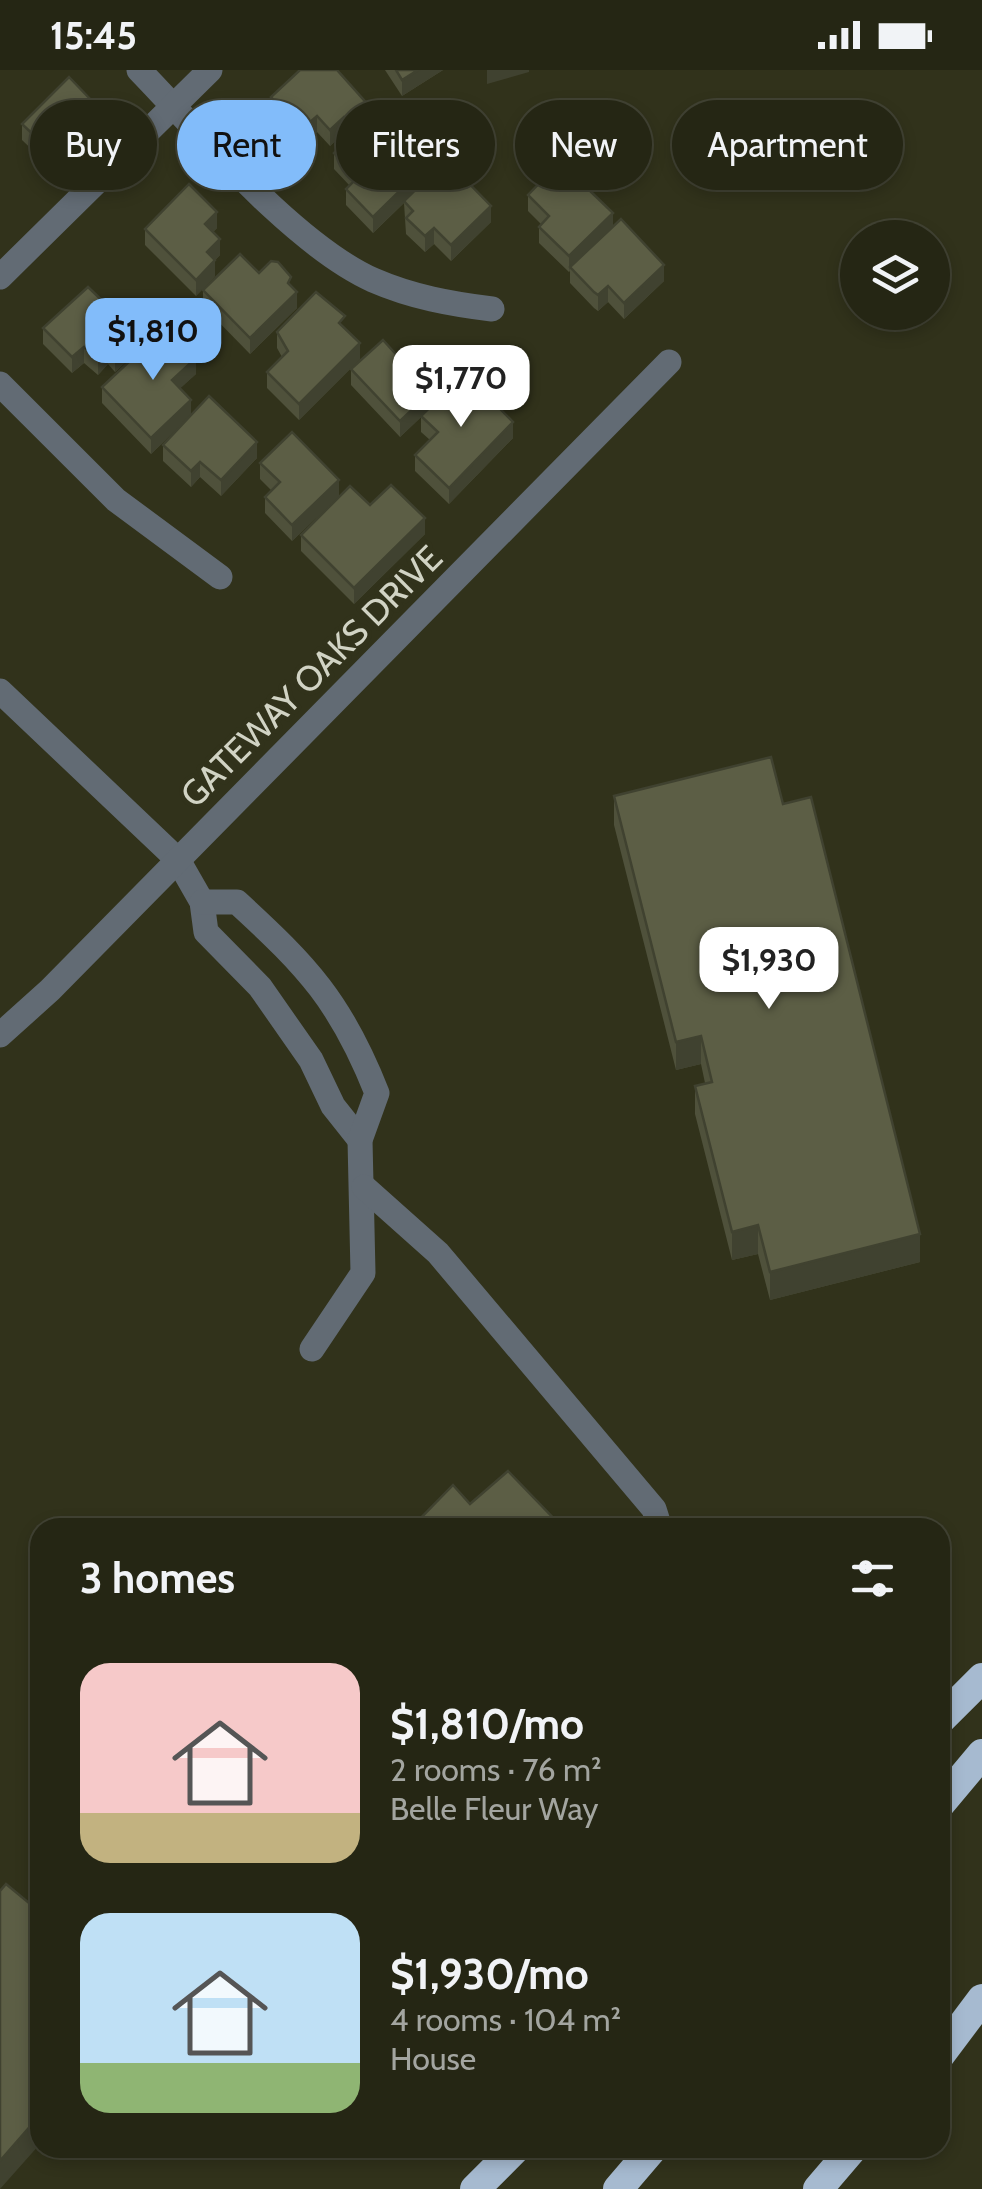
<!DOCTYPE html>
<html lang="en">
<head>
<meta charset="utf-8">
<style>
  body { margin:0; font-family:Cabin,sans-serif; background:#2d2e1d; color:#f1f3f6; height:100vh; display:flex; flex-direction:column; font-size:38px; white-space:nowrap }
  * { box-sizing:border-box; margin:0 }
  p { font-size:32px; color:#a3a5a0 }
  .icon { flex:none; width:55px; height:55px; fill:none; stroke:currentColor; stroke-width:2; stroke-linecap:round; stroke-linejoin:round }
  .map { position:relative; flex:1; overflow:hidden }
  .side { position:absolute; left:30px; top:1448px; width:920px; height:640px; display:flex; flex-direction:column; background:#252614; border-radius:30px; box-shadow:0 5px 15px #0003,0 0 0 2px #424334 }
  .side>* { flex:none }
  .top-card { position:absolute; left:30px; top:30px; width:922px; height:90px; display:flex; gap:20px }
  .tools { position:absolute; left:840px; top:150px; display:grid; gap:20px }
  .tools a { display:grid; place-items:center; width:110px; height:110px; border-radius:50%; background:#252614; box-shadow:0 5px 15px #0003,0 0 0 2px #424334; font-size:50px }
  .price { position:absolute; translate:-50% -85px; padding:0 22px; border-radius:20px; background:#fff; color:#222; font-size:32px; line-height:65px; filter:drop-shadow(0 2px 5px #0008) }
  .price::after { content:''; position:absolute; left:50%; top:60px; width:30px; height:22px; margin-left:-15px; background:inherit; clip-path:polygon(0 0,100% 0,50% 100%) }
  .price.active { background:#82bcfa; color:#111 }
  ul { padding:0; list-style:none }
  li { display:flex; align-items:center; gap:30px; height:250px; padding:0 50px }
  li span { display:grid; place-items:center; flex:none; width:280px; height:200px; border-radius:30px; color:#555 }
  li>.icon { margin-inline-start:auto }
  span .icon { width:120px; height:120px; fill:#fffc; stroke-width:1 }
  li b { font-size:42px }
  h2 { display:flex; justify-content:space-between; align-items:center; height:120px; padding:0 50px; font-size:42px }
  .pill { padding:0 35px; border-radius:45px; background:#252614; box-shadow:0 5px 15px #0003,0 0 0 2px #424334; font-size:35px; line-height:90px }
  .pill.active { background:#82bcfa; color:#111 }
  .status { display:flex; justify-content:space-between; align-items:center; height:70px; padding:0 50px; background:#252614; direction:ltr }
  .status svg { height:28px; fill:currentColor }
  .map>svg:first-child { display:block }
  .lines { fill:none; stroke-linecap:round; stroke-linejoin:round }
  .minor { stroke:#626b74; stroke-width:25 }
  .highway { stroke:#a6bad0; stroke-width:30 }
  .wall { fill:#4f513b }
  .shaded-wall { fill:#404230 }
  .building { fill:#5c5e45; stroke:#404230; stroke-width:2.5 }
  .labels { text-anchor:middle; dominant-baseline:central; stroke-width:9; stroke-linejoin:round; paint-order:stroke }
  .street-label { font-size:35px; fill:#d1d3c4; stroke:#31321b }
</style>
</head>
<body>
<div class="status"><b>15:45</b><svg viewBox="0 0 49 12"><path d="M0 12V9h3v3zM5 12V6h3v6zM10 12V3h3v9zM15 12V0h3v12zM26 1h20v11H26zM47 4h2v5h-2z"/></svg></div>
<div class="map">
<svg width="982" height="2119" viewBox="0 0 982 2119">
  <rect width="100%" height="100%" fill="#31321b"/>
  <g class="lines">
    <g class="minor">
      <path d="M139,0C200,63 295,175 373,210C412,227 451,234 492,239"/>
      <path d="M0,207L210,0"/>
      <path d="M0,314L116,430L220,507"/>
      <path d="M0,621L178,790L202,832L206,862L260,917L311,990L333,1036L360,1070"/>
      <path d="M202,832H237C308,897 341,932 377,1023L360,1070L363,1203L312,1279"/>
      <path d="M0,965L50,920L669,292"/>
      <path d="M364,1117L438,1183L654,1439L660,1458"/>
    </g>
    <g class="highway">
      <path d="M940,1650L982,1608"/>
      <path d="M940,1734L982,1684"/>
      <path d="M940,1985L982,1929"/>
      <path d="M475,2119L516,2078"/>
      <path d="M618,2119L653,2078"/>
      <path d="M818,2119L853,2078"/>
    </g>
  </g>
  <g class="wall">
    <path d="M385,0H443L402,26Z"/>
    <path d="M271,27L370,53L368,55L416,119L491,152L451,191L434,174L425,182L406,164L404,133L373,163L346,135V119L350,116L334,99V83L349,68L344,63L330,76L317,62L301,76L271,42Z"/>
    <path d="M22,54L114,70L68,114L22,70Z"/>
    <path d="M528,125L613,157L664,211L624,249L608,232L598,241L594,238L570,213V201L569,202L539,173V157L541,154L528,141Z"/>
    <path d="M217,158L213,162L220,185L215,190V206L196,226L145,175V159Z"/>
    <path d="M259,203L291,216L297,238L250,284L203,236V220Z"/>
    <path d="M43,258L138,281L115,302L108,294L98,305L84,293L72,303L43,274Z"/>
    <path d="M345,259L360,289L299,350L267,318V302L282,287L277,278V262Z"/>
    <path d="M402,291L513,368L449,434L415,401V385L430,370L421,362V347L400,367L351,315V299Z"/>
    <path d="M196,304L180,318L191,345L257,388L221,426L200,407L191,417L163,391V375L188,348L151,384L102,333V317Z"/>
    <path d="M260,393L339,426L292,471L265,443V427L271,420L260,409Z"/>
    <path d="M370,435L425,464L354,534L301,481V465Z"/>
    <path d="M614,726L783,734L920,1192L770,1230L758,1184L732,1190L695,1044V1016L705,1013L701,994L676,1000L614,755Z"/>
  </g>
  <g class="shaded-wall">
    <path d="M418,0H443L402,26V10Z"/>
    <path d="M487,0H529V2L487,14Z"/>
    <path d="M370,37V53L351,70V54Z"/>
    <path d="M317,46V62L301,76V60Z"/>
    <path d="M344,47V63L330,76V60Z"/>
    <path d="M114,54V70L68,114V98Z"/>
    <path d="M416,105V121L373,163V147Z"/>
    <path d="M491,136V152L451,191V175Z"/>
    <path d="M217,142V158L205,170V154Z"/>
    <path d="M613,143V159L570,197L569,202V186Z"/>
    <path d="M434,158V174L425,182V166Z"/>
    <path d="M220,169V185L215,190V206L196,226V210L207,182Z"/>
    <path d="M664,195V211L624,249V233Z"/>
    <path d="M608,216V232L598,241V225Z"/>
    <path d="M297,222V238L250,284V268Z"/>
    <path d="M138,265V281L115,302V286Z"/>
    <path d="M360,273V289L299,350V334Z"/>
    <path d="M84,277V293L72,303V287Z"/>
    <path d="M108,278V294L98,305V289Z"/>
    <path d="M196,288V304L172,326V310Z"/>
    <path d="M447,307V323L400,367V351Z"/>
    <path d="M191,330V346L151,384V368Z"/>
    <path d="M513,352V368L449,434V418Z"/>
    <path d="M257,372V388L221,426V410Z"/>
    <path d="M200,392V407L191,417V401Z"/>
    <path d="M339,410V426L292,471V455Z"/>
    <path d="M425,448V464L354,534V518Z"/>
    <path d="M701,966V994L676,1000V972Z"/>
    <path d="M758,1155V1184L732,1190V1162Z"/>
    <path d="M920,1164V1192L770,1230V1202Z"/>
    <path d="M40,2045V2074L0,2119V2091Z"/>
  </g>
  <g class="building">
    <path d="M300,0H337L370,37L351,54L344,47L330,60L317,46L301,60L271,27Z"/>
    <path d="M396,0H418L402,10Z"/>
    <path d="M69,7L114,54L68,98L22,54Z"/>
    <path d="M366,52L416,105L373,147L346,119L357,108L334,83Z"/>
    <path d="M446,90L491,136L451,175L434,158L425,166L406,148L413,141L404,131Z"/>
    <path d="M560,92L613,143L569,186L539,157L549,146L528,125Z"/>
    <path d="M189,114L217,142L205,154L220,169L207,182L215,190L196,210L145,159Z"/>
    <path d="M621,149L664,195L624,233L608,216L598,225L594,222L570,197Z"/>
    <path d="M240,184L259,203L271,191L278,192L291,207L288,213L297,222L250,268L203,220Z"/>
    <path d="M88,217L138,265L115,286L108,278L98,289L84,277L72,287L43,258Z"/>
    <path d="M316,222L345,246L339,253L360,273L299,334L267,302L288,281L277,262Z"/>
    <path d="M166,257L196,288L172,310L191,330L151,368L102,317Z"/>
    <path d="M383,270L402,291L417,276L447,307L400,351L351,299Z"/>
    <path d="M465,303L513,352L449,418L415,385L438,362L421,346Z"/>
    <path d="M209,326L257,372L221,410L200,392L191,401L163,375Z"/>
    <path d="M292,362L339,410L292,455L265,427L280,412L260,393Z"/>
    <path d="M391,415L425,448L354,518L301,465L350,416L370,435Z"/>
    <path d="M771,687L783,734L811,727L920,1164L770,1202L758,1155L732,1162L695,1016L712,1012L701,966L676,972L614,726Z"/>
    <path d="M508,1401L563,1458H411L453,1415L470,1434Z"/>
    <path d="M6,1814L40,1842V2045L0,2091V1821Z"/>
  </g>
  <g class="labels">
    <g class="street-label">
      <text transform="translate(311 606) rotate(-45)">GATEWAY OAKS DRIVE</text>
    </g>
  </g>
</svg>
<div class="tools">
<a><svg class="icon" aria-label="layers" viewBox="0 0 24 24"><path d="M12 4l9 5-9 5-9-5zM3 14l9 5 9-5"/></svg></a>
</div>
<b class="price active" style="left:153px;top:313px">$1,810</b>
<b class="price" style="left:461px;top:360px">$1,770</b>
<b class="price" style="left:769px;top:942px">$1,930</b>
<div class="top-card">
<a class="pill">Buy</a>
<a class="pill active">Rent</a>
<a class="pill">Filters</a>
<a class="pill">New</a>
<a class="pill">Apartment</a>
</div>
<section class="side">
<h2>3 homes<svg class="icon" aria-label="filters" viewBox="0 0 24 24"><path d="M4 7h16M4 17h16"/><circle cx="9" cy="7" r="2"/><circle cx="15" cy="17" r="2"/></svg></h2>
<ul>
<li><span style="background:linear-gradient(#f6c9c9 75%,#c2b280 0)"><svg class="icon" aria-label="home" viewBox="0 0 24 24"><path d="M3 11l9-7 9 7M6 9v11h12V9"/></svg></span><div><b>$1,810/mo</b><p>2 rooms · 76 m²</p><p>Belle Fleur Way</p></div></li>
<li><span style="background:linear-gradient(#bfe0f5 75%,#8fb573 0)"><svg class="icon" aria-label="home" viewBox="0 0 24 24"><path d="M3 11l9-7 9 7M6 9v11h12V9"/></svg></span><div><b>$1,930/mo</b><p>4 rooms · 104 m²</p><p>House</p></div></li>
</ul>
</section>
</div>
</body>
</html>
